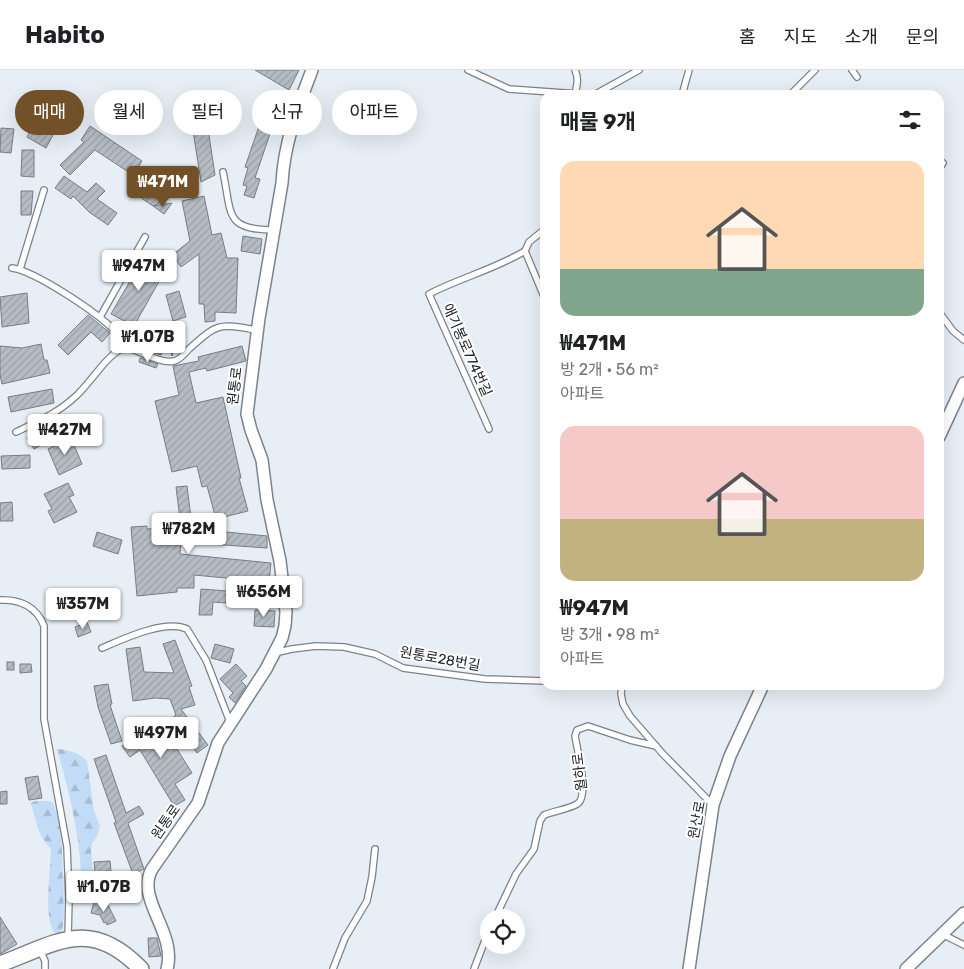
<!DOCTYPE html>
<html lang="ko">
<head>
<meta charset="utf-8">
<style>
  body { margin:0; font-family:Rubik,"Noto Sans KR",sans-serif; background:#f2f2f2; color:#202124; height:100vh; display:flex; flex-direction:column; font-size:19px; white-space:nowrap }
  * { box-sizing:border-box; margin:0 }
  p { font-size:16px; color:#757577 }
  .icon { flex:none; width:28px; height:28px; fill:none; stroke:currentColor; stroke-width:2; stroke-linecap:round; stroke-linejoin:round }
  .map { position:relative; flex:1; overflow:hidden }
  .sheet { position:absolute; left:540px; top:20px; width:404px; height:600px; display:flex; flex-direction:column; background:#fff; border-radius:15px; box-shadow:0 5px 20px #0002 }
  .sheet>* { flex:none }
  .guide { position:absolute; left:15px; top:20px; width:450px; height:45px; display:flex; gap:10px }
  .tools { position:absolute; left:480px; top:839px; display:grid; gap:10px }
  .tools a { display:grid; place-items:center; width:45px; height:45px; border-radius:50%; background:#fff; box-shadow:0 5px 20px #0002; font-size:25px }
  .price { position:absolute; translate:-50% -42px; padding:0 11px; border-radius:5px; background:#fff; color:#222; font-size:16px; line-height:32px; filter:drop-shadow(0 1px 2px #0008) }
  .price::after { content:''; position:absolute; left:50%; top:30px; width:15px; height:11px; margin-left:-8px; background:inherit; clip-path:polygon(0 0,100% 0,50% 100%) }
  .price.selected { background:#725128; color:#fff }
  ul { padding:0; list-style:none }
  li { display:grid; align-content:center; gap:10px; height:265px; padding:0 20px }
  li span { display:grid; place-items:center; height:155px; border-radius:15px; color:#555 }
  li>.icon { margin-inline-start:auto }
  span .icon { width:90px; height:90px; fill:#fffc; stroke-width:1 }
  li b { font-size:21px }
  h2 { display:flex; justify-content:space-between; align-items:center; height:60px; padding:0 20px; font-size:21px }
  .tag { padding:0 18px; border-radius:22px; background:#fff; box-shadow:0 5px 20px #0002; font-size:18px; line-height:45px }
  .tag.selected { background:#725128; color:#fff }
  header { display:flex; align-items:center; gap:30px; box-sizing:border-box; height:70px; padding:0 25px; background:#fff; border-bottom:1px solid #e0e0e0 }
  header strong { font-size:24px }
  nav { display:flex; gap:28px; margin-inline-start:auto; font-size:18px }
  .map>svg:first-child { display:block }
  .forest { fill:url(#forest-firs) }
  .building { fill:url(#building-hatch); stroke:#777d84 }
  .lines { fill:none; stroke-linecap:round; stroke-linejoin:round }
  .lane-casing { stroke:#7b8289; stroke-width:8 }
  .street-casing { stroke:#7b8289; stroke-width:14 }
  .secondary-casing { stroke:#7b8289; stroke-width:18 }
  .lane { stroke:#fff; stroke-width:5.5 }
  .street { stroke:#fff; stroke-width:11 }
  .secondary { stroke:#fff; stroke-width:15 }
  .labels { text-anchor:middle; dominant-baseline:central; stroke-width:4; stroke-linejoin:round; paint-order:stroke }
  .street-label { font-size:14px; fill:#202326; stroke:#fff }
</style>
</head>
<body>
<header>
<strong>Habito</strong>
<nav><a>홈</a><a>지도</a><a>소개</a><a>문의</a></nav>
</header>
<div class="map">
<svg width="964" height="899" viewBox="0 0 964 899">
  <defs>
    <pattern id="forest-firs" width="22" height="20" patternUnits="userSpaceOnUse" patternTransform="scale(1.25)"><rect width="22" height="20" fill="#c2dbf7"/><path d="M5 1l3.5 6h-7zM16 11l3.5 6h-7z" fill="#a6bcd4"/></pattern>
    <pattern id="building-hatch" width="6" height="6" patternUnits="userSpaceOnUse" patternTransform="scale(1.25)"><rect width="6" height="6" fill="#b6bcc4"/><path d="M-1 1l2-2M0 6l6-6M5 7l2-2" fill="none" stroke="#9ca1a8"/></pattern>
  </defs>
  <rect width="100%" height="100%" fill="#e7eef6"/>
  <g class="forest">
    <path d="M57,679C67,679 80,683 87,691L94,741L100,756L98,764L92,774L91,781L94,816L85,833H81C84,783 71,727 57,679Z"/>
    <path d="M35,731H49L53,733C64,757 62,794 63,819C63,831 65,843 63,855C63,860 61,862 57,864C42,856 51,796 51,780C48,774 44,771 41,766C39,763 32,737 31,733Z"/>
  </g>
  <g class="building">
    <path d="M255,0H299L289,20Z"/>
    <path d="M267,33L279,37L255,108L260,109L254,128L244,125L247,116L243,115L248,98L245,97Z"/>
    <path d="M42,39L61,50L46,78L27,67Z"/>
    <path d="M207,52L215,105L201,112L192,54Z"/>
    <path d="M90,56L142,91L133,105L95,80L70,105L60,95L84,72L81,70Z"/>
    <path d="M1,58L14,59L11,83L0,82Z"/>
    <path d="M22,80H34V107L21,106Z"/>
    <path d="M137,105L169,128L153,136L127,118Z"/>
    <path d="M64,106L87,122L96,113L105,121L97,129L117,143L108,155L89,142L73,126L71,129L55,118Z"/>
    <path d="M21,121H33L31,145H21Z"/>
    <path d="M204,126L212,165L221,163L227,188H238L236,243L215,242V251L205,252L204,234H199V184L181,197L172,185L190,171L182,131Z"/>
    <path d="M172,133L164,144L153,136Z"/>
    <path d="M243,166L262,169L260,184L241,181Z"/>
    <path d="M144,187L166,199L134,256L111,244Z"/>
    <path d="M179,221L186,247L173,251L166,225Z"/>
    <path d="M27,223L29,253L2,257L0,227Z"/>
    <path d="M88,245L110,263L102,272L91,262L68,285L58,275Z"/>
    <path d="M147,264L176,272L172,286L167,270L161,285L143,279Z"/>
    <path d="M41,274L44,290H47L50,303L2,314L0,305V276L22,278Z"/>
    <path d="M242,276L246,291L207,301L206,298L189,302L196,333L223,327L241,408H239L248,441L216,449L207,416L202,417L197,396L172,402L155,331L179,325L173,296L199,291L198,287Z"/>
    <path d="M140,288L158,294L156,298L139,292Z"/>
    <path d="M52,319L54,333L11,342L8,327Z"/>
    <path d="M35,362L37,363L43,374L34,379L27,368Z"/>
    <path d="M71,368L82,394L59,405L48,379Z"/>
    <path d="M30,385V398L2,399L1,386Z"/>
    <path d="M68,413L74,425L69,427L77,442L54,453L48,441L52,439L44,424Z"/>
    <path d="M187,416L192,456L185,458L267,466V478L181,472L180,484L271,493L269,512L194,505V518H177V522L137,526L131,457L147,456V459L181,457L176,417Z"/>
    <path d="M12,432L13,451H0V433Z"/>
    <path d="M97,462L122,470L118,484L93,476Z"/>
    <path d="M201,519L240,522V534L213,532L212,545H199Z"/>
    <path d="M255,540L275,541L274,557L254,556Z"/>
    <path d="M87,552L91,562L78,567L75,557Z"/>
    <path d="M175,570L192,616L189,617L195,635L181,639L208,675L197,683L171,649L176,645L170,629L155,628L133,631L126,579L140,577L144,602L174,603L163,574Z"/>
    <path d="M215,574L234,579L230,593L211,588Z"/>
    <rect x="7" y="592" width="7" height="8"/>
    <path d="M20,594H31L32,602L20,603Z"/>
    <path d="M236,594L247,606L241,611L246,616L235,633L229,627L233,623L220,609Z"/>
    <path d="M108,614L112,634L110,635L122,671L111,674L98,637L94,616Z"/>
    <path d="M160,652L192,703L175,714L185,730L174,736L140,680L130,687L122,676Z"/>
    <path d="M106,685L126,743L139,736L144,744L128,753L144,799L133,804L114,753L116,752L94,689Z"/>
    <path d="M38,706L42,728L29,730L25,708Z"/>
    <path d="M7,721V734H0V722Z"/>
    <path d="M110,791L111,801L95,802L94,792Z"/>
    <path d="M94,832L108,835L116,851L107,855L106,852L104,853L100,845L91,843Z"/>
    <path d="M0,847L17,874L0,884Z"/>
    <path d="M148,868H157L161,886L149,887Z"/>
  </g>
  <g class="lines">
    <g class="lane-casing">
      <g id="lane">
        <path d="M468,0L509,19L593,25"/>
        <path d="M852,0L857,7"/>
        <path d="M575,24C577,15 579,9 575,0"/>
        <path d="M594,25L639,0"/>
        <path d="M682,25L689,0"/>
        <path d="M790,25L815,0"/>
        <path d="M939,90L943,93L939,99"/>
        <path d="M223,102C232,144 224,160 274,160"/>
        <path d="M545,159L529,172L525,181L545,229"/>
        <path d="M12,198C35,201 98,243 115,261C119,266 122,272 126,277"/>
        <path d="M20,199L44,120"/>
        <path d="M939,242L953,261L964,270"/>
        <path d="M100,247L145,167"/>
        <path d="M489,359L429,224C460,208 495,199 525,181"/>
        <path d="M16,362C37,352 58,343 76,326C91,313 108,282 126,277C139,281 161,294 174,291C180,290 185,283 189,279C219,252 218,254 257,260"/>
        <path d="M0,530C20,529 37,537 44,556V649L67,777L69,827L68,869"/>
        <path d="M102,578C123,569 165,549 187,559L206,590L230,652"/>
        <path d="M274,583L292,579L316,576L344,577L375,584L403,598L485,609L545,611"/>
        <path d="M622,615L621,624L623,634L630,646L662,683L713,735"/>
        <path d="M495,848L516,804L534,779L540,751L544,745C554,741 569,739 577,734C590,727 577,679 575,666L577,660L588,656L630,670L656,676"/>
        <path d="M942,864L964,875"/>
        <path d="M40,880L45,891V899"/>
        <path d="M333,899L345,868L367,831L372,807L375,779"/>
        <path d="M474,899L489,860"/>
      </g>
    </g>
    <g class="street-casing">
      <g id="street">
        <path d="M939,367L964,313"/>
        <path d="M167,899C177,862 135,829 152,799L198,733L218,673L266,599L282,568L285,556L286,542L280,491L267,430L262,390L251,360L247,344L259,248L282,113C284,73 298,37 312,0"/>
        <path d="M689,899L713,735L730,686L763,615"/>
        <path d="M906,899L964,843"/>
      </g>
    </g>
    <g class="secondary-casing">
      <path id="secondary" d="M0,894C57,873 90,846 141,899"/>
    </g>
    <use href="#lane" class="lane"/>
    <use href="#street" class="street"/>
    <use href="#secondary" class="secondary"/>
  </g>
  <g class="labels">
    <g class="street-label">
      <text transform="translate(467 280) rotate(66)">애기봉로774번길</text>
      <text transform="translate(235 316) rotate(-83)">원통로</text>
      <text transform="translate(440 589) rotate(10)">원통로28번길</text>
      <text transform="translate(580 702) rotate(-97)">월하로</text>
      <text transform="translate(697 750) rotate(-79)">원산로</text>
      <text transform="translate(166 752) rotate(-55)">원통로</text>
    </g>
  </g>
</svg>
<div class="tools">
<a><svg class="icon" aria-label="locate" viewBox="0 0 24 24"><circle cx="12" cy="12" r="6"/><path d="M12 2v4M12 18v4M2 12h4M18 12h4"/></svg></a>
</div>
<b class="price selected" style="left:163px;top:138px">₩471M</b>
<b class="price" style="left:139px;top:222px">₩947M</b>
<b class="price" style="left:148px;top:293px">₩1.07B</b>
<b class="price" style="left:65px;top:386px">₩427M</b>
<b class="price" style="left:189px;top:485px">₩782M</b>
<b class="price" style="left:264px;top:548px">₩656M</b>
<b class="price" style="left:83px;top:560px">₩357M</b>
<b class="price" style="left:161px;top:689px">₩497M</b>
<b class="price" style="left:104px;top:843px">₩1.07B</b>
<div class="guide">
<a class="tag selected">매매</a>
<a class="tag">월세</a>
<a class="tag">필터</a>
<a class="tag">신규</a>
<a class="tag">아파트</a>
</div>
<section class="sheet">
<h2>매물 9개<svg class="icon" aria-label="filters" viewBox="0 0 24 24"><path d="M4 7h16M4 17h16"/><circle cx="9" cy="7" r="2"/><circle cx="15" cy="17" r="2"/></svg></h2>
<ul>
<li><span style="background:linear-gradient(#ffd9b3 70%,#7fa58c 0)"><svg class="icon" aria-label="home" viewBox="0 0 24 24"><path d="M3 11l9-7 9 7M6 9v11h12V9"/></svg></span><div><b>₩471M</b><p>방 2개 · 56 m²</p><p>아파트</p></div></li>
<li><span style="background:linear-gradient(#f6c9c9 60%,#c2b280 0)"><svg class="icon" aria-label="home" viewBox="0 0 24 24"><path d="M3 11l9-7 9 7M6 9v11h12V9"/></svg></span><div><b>₩947M</b><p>방 3개 · 98 m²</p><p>아파트</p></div></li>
</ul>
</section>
</div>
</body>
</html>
